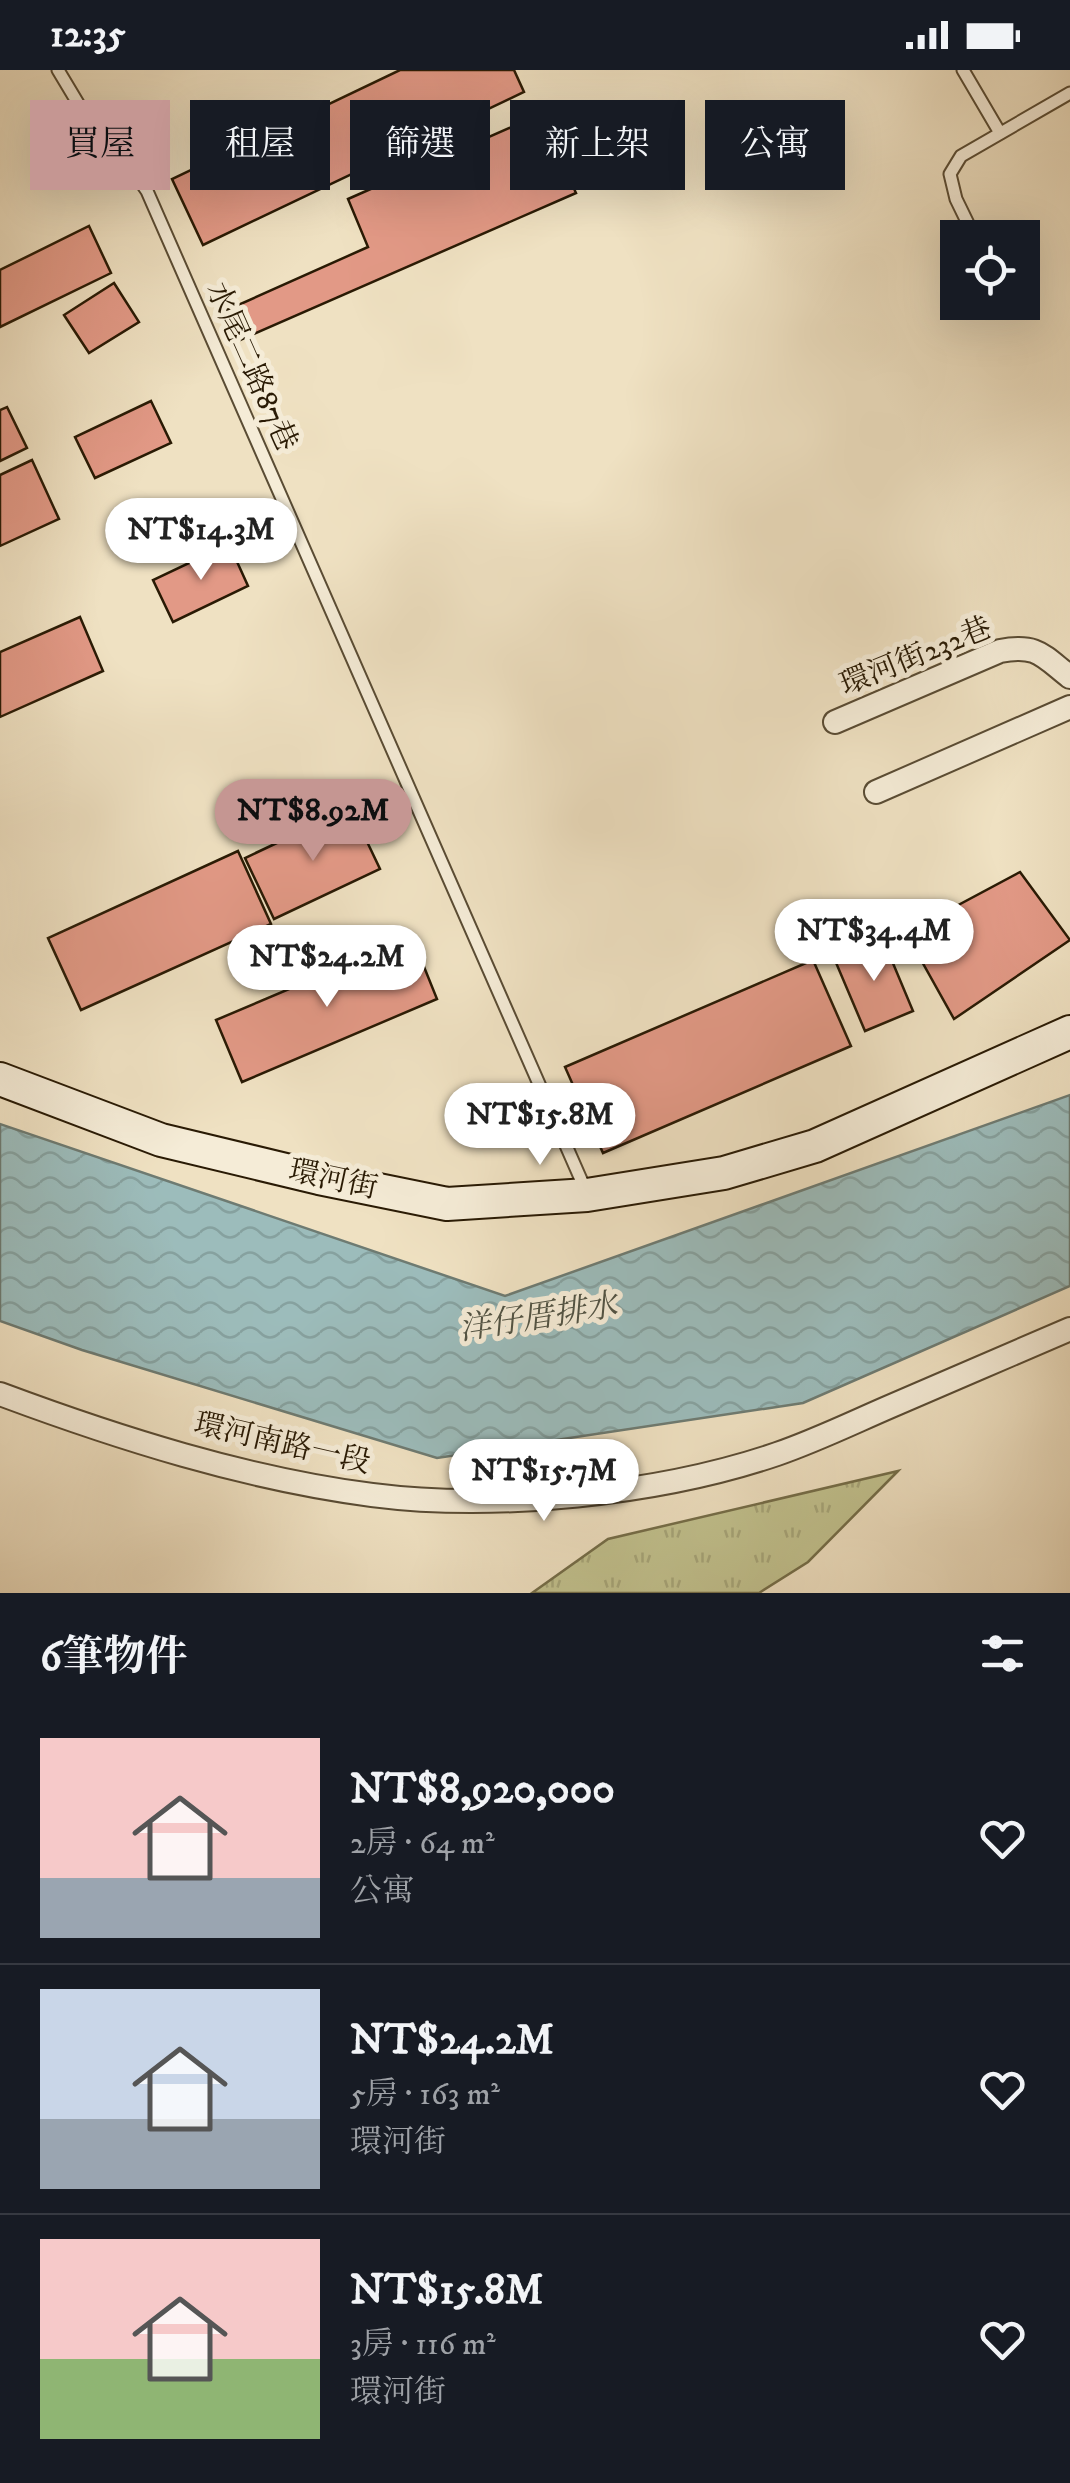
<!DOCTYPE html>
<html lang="zh-TW">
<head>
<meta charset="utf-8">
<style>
  body { margin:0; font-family:"IM FELL DW Pica","Noto Serif TC",serif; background:#20242c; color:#f1f3f6; height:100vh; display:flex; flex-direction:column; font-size:38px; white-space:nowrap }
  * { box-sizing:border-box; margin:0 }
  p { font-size:32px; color:#9ea1a6 }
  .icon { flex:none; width:55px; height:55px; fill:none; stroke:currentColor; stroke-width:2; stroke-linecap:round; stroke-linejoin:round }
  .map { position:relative; height:1523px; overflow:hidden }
  .panel { display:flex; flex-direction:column; background:#171b24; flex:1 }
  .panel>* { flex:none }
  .guide { position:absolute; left:30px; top:30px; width:1010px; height:90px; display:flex; gap:20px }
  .tools { position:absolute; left:940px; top:150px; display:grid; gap:20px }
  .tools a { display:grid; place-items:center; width:100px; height:100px; border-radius:0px; background:#171b24; box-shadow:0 10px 40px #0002; font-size:50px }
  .price { position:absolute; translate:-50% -85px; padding:0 22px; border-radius:35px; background:#fff; color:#222; font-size:32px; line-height:65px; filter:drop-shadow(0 2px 5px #0008) }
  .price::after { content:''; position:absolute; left:50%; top:60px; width:30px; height:22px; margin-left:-15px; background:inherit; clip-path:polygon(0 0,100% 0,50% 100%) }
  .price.current { background:#c59692; color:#111 }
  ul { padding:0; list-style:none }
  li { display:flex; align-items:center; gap:30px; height:250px; padding:0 40px }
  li+li { border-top:2px solid #363941 }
  li span { display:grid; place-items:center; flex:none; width:280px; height:200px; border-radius:0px; color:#555 }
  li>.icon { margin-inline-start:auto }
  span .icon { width:120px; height:120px; fill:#fffc; stroke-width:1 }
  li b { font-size:42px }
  h2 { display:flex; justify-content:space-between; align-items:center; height:120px; padding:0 40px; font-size:42px }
  .chip { padding:0 35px; border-radius:0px; background:#171b24; box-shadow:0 10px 40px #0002; font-size:35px; line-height:90px }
  .chip.current { background:#c59692; color:#111 }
  .status { display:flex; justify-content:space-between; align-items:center; height:70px; padding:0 50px; background:#171b24; direction:ltr }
  .status svg { height:28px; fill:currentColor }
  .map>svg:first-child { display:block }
  .grass { fill:url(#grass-tufts); stroke:#756e49; stroke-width:2.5 }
  .water { fill:url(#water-waves); stroke:#6e7b72; stroke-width:2.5 }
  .building { fill:#e29986; stroke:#291a04; stroke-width:2.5 }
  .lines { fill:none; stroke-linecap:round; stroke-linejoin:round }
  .lane-casing { stroke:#5a4c34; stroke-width:15 }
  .street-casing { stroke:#5a4c34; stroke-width:26 }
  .secondary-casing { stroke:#291a04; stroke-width:36 }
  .lane { stroke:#f5ecd7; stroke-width:11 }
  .street { stroke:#f5ecd7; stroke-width:22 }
  .secondary { stroke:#f5ecd7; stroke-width:32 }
  .labels { text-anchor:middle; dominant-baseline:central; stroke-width:10; stroke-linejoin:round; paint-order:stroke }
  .street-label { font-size:30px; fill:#291a04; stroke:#f5ecd7 }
  .water-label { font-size:32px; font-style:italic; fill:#515344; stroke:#f5ecd7 }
</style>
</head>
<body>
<div class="status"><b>12:35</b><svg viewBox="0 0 49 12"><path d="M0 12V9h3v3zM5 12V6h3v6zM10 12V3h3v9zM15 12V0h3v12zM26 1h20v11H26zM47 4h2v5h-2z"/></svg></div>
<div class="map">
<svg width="1070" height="1523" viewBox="0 0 1070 1523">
  <defs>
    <pattern id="grass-tufts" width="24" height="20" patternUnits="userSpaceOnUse" patternTransform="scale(2.5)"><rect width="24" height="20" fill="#c1c18e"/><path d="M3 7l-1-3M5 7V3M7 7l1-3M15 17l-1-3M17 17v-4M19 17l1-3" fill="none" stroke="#a6a579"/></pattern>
    <pattern id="water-waves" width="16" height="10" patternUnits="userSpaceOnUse" patternTransform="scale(2.5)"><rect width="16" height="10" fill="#9cbcbb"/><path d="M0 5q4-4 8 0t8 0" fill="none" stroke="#86a19f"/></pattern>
  </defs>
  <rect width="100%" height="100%" fill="#efe1c2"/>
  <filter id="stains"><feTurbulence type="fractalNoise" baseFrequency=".002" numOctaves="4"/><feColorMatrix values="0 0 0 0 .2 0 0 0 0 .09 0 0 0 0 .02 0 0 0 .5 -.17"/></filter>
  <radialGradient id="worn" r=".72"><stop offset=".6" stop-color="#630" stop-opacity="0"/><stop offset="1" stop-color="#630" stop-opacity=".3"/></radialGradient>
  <path class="grass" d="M898,1401L808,1492L759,1523H532L608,1469Z"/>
  <path class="water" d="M1070,1025V1216L803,1333L437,1388L82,1280L0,1251V1054L505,1226Z"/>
  <g class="building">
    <path d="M400,0H514L524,22L203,175L172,109Z"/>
    <path d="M541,44L576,123L240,270L227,240L368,177L348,129Z"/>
    <path d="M89,156L111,203L0,257V200Z"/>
    <path d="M114,213L139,252L89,283L64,245Z"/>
    <path d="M151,331L171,373L95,408L75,367Z"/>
    <path d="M7,337L27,378L0,391V340Z"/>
    <path d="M32,390L59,449L0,476V405Z"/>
    <path d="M229,474L248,516L173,552L153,510Z"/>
    <path d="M80,547L103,601L0,647V582Z"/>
    <path d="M351,738L380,799L274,849L245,788Z"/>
    <path d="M238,781L271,854L81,940L48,868Z"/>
    <path d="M1020,802L1070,870L954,949L906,863Z"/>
    <path d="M412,867L437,929L242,1012L216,950Z"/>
    <path d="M882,867L913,941L865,961L834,888Z"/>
    <path d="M813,890L851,976L603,1083L565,997Z"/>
  </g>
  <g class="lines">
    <g class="lane-casing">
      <g id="lane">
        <path d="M58,0L91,55L126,91L147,121L586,1121"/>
        <path d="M963,0L1000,63"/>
        <path d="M975,168L956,129L950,104L961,86L1070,23"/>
        <path d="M1017,232L1018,233"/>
      </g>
    </g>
    <g class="street-casing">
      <g id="street">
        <path d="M835,652L1000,581C1037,574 1042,585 1070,607"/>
        <path d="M876,722L1070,637"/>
        <path d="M0,1324C118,1368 247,1409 372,1425C496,1441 660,1424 777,1384C815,1371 852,1353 889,1337C949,1311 1010,1285 1070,1259"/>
      </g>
    </g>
    <g class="secondary-casing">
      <path id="secondary" d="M0,1009L161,1070L319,1108L447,1134L587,1125L724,1103L815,1076L1070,962"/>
    </g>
    <use href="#lane" class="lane"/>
    <use href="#street" class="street"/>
    <use href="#secondary" class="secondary"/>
  </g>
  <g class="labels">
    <g class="street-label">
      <text transform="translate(251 297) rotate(66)">水尾二路87巷</text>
      <text transform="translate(916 587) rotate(-22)">環河街232巷</text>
      <text transform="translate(333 1110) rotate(12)">環河街</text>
      <text transform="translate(282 1374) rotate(13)">環河南路一段</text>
    </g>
    <g class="water-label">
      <text transform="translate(538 1248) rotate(-9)">洋仔厝排水</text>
    </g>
  </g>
  <rect width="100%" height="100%" filter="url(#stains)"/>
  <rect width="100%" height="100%" fill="url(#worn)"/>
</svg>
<div class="tools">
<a><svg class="icon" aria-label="locate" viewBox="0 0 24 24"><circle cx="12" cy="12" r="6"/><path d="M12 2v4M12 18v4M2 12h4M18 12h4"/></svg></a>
</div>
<b class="price" style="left:201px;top:513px">NT$14.3M</b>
<b class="price current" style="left:313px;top:794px">NT$8.92M</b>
<b class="price" style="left:874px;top:914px">NT$34.4M</b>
<b class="price" style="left:327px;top:940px">NT$24.2M</b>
<b class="price" style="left:540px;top:1098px">NT$15.8M</b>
<b class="price" style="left:544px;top:1454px">NT$15.7M</b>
<div class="guide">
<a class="chip current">買屋</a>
<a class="chip">租屋</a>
<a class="chip">篩選</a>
<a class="chip">新上架</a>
<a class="chip">公寓</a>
</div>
</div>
<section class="panel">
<h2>6筆物件<svg class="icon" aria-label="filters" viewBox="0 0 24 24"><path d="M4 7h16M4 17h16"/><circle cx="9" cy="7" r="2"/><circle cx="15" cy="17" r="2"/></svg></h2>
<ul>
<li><span style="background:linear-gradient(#f6c9c9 70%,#9aa5b1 0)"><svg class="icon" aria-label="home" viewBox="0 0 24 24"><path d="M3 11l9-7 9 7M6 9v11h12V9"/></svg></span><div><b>NT$8,920,000</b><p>2房 · 64 m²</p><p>公寓</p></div><svg class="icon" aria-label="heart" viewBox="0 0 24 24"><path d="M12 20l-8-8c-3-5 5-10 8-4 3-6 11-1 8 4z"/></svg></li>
<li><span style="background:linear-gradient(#c9d6e8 65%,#9aa5b1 0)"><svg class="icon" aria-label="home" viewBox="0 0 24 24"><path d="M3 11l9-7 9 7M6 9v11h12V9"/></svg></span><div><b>NT$24.2M</b><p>5房 · 163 m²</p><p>環河街</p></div><svg class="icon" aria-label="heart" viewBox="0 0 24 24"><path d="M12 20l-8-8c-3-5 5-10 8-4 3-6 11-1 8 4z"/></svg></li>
<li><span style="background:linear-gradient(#f6c9c9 60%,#8fb573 0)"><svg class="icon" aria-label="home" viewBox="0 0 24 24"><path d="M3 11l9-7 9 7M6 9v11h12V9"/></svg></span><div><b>NT$15.8M</b><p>3房 · 116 m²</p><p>環河街</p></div><svg class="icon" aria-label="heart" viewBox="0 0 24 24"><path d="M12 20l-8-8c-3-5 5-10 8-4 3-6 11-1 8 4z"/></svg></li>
</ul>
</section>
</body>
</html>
